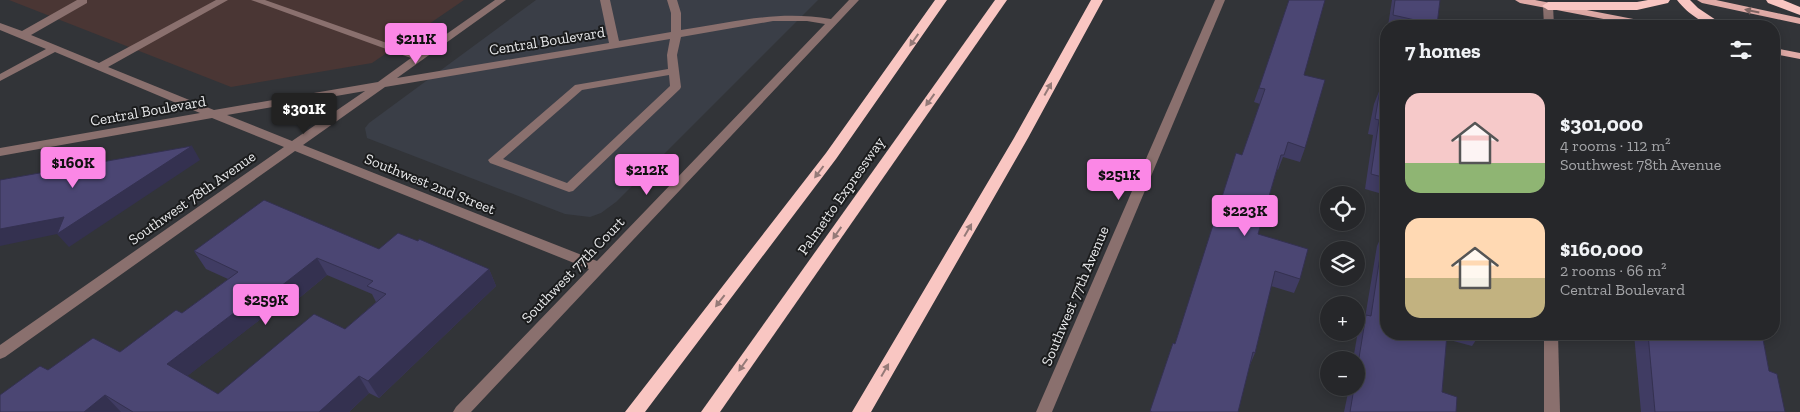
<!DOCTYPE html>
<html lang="en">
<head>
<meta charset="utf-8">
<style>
  body { margin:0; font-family:"Zilla Slab",serif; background:#2e2f32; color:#f1f3f6; height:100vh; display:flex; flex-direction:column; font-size:19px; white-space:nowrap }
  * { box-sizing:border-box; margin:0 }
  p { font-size:16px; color:#a4a5a8 }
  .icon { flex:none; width:28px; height:28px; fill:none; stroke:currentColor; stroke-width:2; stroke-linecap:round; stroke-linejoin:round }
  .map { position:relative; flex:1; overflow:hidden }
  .side { position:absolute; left:1380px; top:20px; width:400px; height:320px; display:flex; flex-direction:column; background:#26272a; border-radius:20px; box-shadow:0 2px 12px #0003,0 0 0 1px #424447 }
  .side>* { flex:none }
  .buttons { position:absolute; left:1320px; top:186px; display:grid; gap:10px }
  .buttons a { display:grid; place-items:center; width:45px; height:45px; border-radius:50%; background:#26272a; box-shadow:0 2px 12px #0003,0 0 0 1px #424447; font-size:25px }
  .price { position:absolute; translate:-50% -42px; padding:0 11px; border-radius:5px; background:#fb87e6; color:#111; font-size:16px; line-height:32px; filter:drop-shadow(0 1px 2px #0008) }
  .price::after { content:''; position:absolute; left:50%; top:30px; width:15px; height:11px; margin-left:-8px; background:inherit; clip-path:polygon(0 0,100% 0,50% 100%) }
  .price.selected { background:#222; color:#fff }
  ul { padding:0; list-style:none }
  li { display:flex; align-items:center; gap:15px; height:125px; padding:0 25px }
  li span { display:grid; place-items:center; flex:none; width:140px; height:100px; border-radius:15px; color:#555 }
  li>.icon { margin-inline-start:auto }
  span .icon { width:60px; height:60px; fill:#fffc; stroke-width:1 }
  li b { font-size:21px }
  h2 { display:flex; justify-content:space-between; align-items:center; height:60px; padding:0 25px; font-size:21px }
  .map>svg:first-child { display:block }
  .built { fill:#3a3e47 }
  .education { fill:#4a3634 }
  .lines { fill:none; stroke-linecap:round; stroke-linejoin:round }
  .minor { fill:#8a706e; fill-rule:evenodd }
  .major { fill:#e0aba7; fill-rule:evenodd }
  .highway { fill:#f9c6c2; fill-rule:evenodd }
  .wall { fill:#403c63; fill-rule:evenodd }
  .shaded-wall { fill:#343150 }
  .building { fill:#4b4673; stroke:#343150; fill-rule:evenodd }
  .oneway { fill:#7e6462 }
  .oneway2 { fill:#957a78 }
  .labels { text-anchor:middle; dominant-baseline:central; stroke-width:4; stroke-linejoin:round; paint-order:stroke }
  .street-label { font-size:15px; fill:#e8e9eb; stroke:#1b1c1d }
</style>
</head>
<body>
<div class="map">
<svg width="1800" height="412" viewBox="0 0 1800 412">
  <rect width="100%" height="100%" fill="#323438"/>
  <path class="built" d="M536,0H818L616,202L601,213L590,217L565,214L367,138L365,128L369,123Z"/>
  <path class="education" d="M9,0H464L372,63L231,87Z"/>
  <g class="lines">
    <g class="minor">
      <path d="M77,0H87V3L31,35L99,63L216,0H228L108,67L214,110L378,82L411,58L251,0H265L418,54L495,0H506L397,78L609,43L600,0H610L619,41L671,32V13L667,0H677L681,13V30C734,22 777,10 831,19L849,0H859L471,412H453L456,407L589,269L295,151L5,357L0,359V345L284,147L212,118L0,156V148L200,113L55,52L0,81V74L46,49L0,30V23L22,31ZM773,21H807L825,24L597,261L303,145L385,87L670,39L667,55L668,69L575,85L488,160L490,163L569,192L573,191L680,89L681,87L677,55L681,37ZM669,75L670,86L567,183L503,159L582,90ZM365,91L292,141L227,115Z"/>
      <path d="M1215,0H1225L1052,412H1036Z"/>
      <path d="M1548,3L1553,6L1554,26H1544L1543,6Z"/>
      <path d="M1544,334H1558L1560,412H1544Z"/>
    </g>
    <g class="major">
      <path d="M1515,0H1535L1654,23L1659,26H1640L1520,3Z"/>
      <path d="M1697,0H1716L1800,18V24L1702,3Z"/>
      <path d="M1774,48L1800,53V59L1774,54Z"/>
    </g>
    <g class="highway">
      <path d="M935,0H947L836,159L645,412H625L826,153Z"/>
      <path d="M995,0H1007L720,412H701Z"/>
      <path d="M1091,0H1103L1028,138L871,412H852L1014,138Z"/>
      <path d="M1648,0H1670L1668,3L1637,10H1548L1542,6L1548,2H1637Z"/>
      <path d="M1677,0H1690L1698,8L1725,26C1706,27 1689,15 1677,0Z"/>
      <path d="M1766,0H1783L1800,7V15L1768,3Z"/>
    </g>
  </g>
  <g class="wall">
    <path d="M1392,0H1440L1437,26H1388Z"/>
    <path d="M1304,75L1305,148L1300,162L1283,157L1278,170L1277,169L1258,234L1300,279L1294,293L1271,286L1255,353L1249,367L1238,412H1150L1173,343L1175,344L1260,104L1254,102L1259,88Z"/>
    <path d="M1380,89L1386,90V195L1365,189L1373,135L1368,134L1374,104Z"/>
    <path d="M1384,230L1386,334H1480L1472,346L1446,339L1442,392L1456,412H1344L1349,388H1356V360H1353L1358,331L1365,318L1377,246Z"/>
    <path d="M379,249L489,269L496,286L379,398L369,393L349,412H0L48,370L120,352L182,313L228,279L206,269L194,251ZM327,275L372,294L376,302L345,329L218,394L187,376L280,304L287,308Z"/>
    <path d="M1634,334H1762L1769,371L1785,412H1641Z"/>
  </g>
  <g class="shaded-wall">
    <path d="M192,146L200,160L69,247L57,234L0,246V229Z"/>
    <path d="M317,258L327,275L287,308L276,290Z"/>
    <path d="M489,269L496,286L379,398L368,381Z"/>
    <path d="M268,287L280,304L181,381L167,364Z"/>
    <path d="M359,376L369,393L349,412H319Z"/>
    <path d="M105,395L121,412H84Z"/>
  </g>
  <g class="building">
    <path d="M1289,0H1325L1304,75L1325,80L1305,148L1288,142L1284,155H1281L1258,234L1308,249L1300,279L1275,271L1255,353L1253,352L1238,412H1152L1150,411L1173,343L1175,344L1236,153L1242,155L1265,89L1259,88Z"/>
    <path d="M1395,0H1440L1437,25L1393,15Z"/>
    <path d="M1380,89L1386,90V178L1371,174L1379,120L1375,119Z"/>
    <path d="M192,146L57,234L64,217L0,229V180Z"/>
    <path d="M264,200L379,249L398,233L418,241L419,239L489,269L368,381L359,376L319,412H133L105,395L84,412H0V395L40,366L48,370L93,338L120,352L176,310L182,313L238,272L194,251ZM317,258L373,281L367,286L386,294L345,329L314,314L218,394L167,364L268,287L276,290Z"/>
    <path d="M1384,230L1386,231V334H1447L1442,392L1457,397L1456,412H1350L1354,388H1356V376L1366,315L1371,316Z"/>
    <path d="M1648,334H1762L1769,371L1777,374L1785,412H1655Z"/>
  </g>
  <defs><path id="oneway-solid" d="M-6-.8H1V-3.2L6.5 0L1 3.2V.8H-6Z" transform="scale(1.25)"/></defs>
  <use class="oneway" href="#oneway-solid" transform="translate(1752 11) rotate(-168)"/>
  <g class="oneway2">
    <use href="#oneway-solid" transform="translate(914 40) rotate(125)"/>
    <use href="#oneway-solid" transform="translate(1048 89) rotate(-61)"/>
    <use href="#oneway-solid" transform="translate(930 100) rotate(126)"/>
    <use href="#oneway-solid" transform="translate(819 172) rotate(127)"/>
    <use href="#oneway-solid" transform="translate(968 230) rotate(-60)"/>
    <use href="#oneway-solid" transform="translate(837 233) rotate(125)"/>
    <use href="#oneway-solid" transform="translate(720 301) rotate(128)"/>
    <use href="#oneway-solid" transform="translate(743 365) rotate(125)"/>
    <use href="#oneway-solid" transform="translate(885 370) rotate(-60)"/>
  </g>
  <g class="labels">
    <g class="street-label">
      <text transform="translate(547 41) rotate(-9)">Central Boulevard</text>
      <text transform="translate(148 111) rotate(-10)">Central Boulevard</text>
      <text transform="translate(430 184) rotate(22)">Southwest 2nd Street</text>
      <text transform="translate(841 196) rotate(-55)">Palmetto Expressway</text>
      <text transform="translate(192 198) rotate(-35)">Southwest 78th Avenue</text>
      <text transform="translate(573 270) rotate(-46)">Southwest 77th Court</text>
      <text transform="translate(1075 296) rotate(-67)">Southwest 77th Avenue</text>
    </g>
  </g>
</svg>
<div class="buttons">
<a><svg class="icon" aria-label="locate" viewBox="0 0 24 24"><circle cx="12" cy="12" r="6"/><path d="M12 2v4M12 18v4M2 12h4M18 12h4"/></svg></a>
<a><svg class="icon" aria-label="layers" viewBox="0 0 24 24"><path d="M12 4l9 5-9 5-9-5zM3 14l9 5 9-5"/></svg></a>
<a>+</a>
<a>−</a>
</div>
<b class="price" style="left:416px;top:65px">$211K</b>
<b class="price selected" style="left:304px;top:135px">$301K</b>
<b class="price" style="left:73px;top:189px">$160K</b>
<b class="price" style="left:647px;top:196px">$212K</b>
<b class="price" style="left:1119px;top:201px">$251K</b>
<b class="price" style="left:1245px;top:237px">$223K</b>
<b class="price" style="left:266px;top:326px">$259K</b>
<section class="side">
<h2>7 homes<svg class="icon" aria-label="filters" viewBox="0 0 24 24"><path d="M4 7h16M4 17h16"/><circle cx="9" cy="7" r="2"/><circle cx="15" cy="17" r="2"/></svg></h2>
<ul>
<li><span style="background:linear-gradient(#f6c9c9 70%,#8fb573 0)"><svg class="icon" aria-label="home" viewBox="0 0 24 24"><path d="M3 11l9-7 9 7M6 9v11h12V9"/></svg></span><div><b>$301,000</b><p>4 rooms · 112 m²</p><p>Southwest 78th Avenue</p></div></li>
<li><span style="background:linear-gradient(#ffd9b3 60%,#c2b280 0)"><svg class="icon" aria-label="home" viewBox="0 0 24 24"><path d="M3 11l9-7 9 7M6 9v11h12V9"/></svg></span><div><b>$160,000</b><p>2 rooms · 66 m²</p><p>Central Boulevard</p></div></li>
</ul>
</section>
</div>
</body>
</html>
